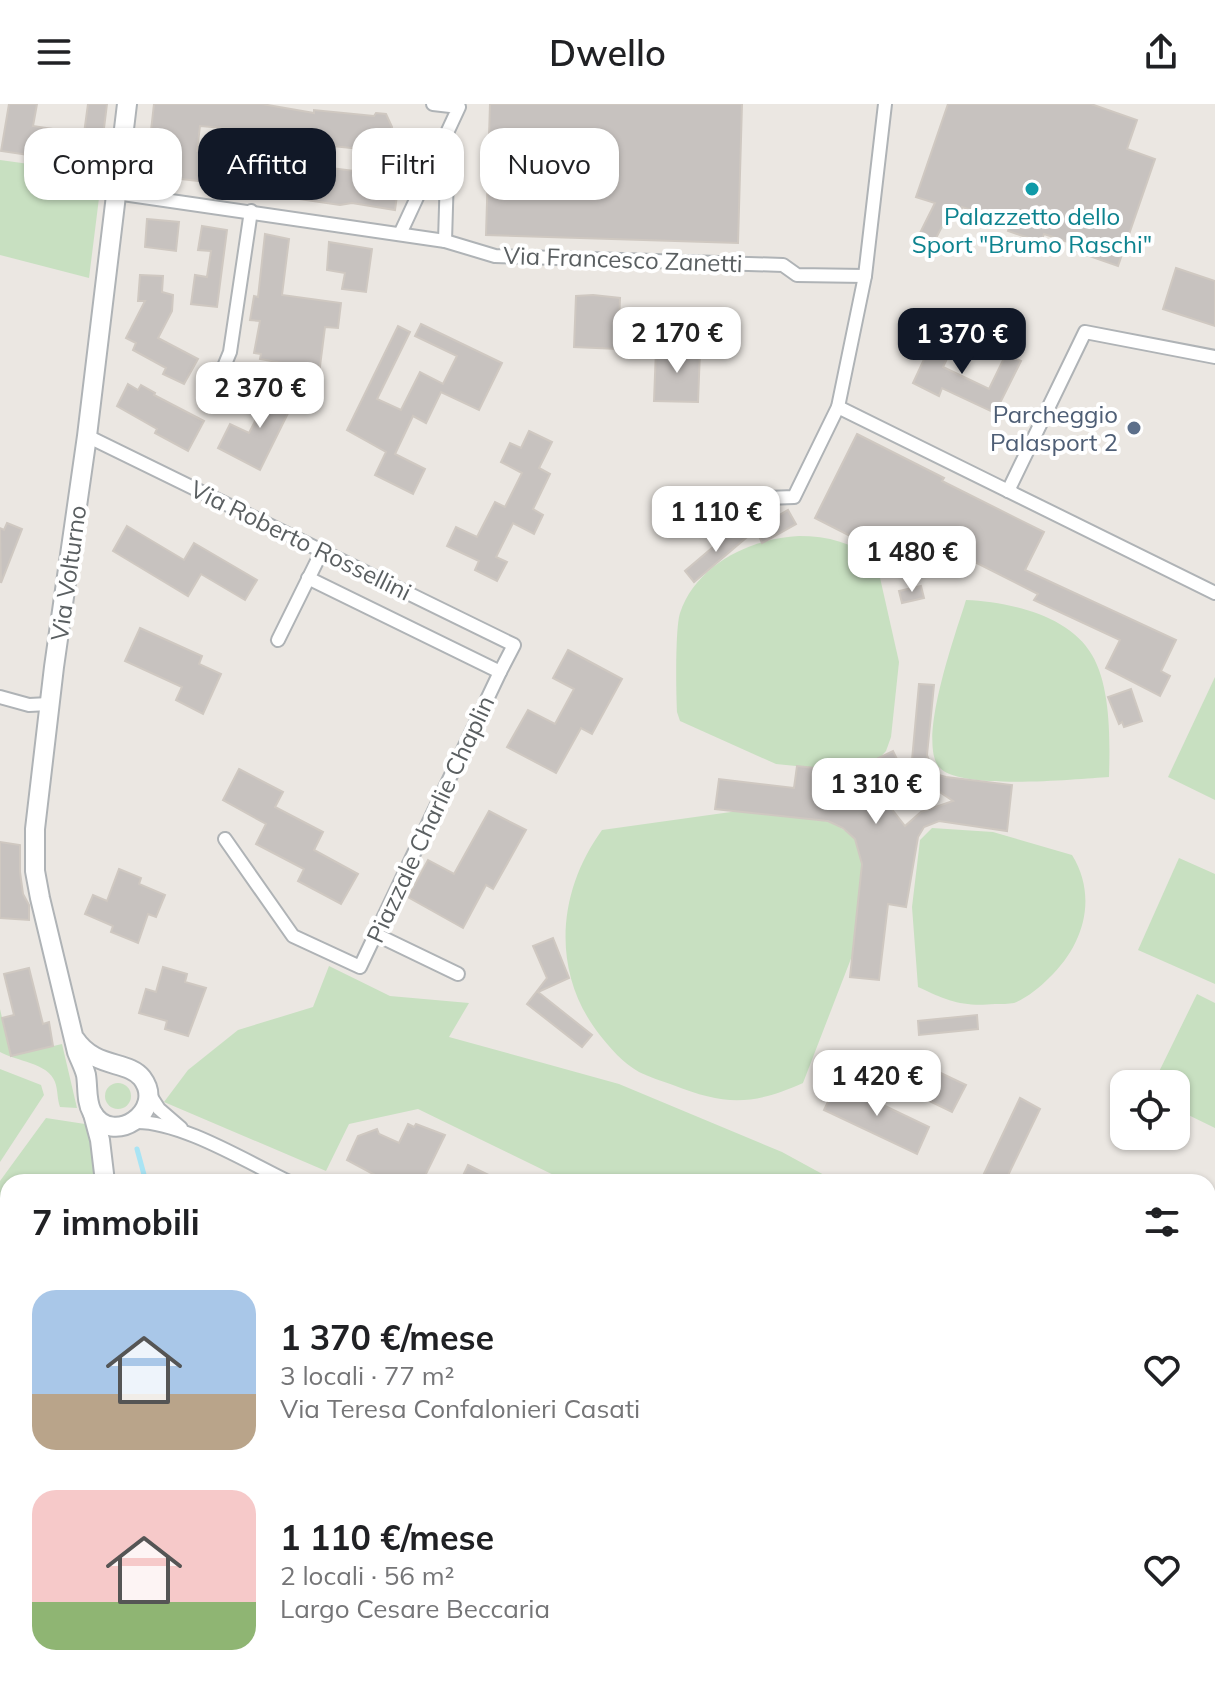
<!DOCTYPE html>
<html lang="it">
<head>
<meta charset="utf-8">
<style>
  body { margin:0; font-family:Mulish,sans-serif; background:#f6f6f6; color:#202124; height:100vh; display:flex; flex-direction:column; font-size:30px; white-space:nowrap }
  * { box-sizing:border-box; margin:0 }
  p { font-size:26px; color:#757577 }
  .icon { flex:none; width:44px; height:44px; fill:none; stroke:currentColor; stroke-width:2; stroke-linecap:round; stroke-linejoin:round }
  .map { position:relative; flex:1; overflow:hidden }
  .drawer { position:absolute; left:0px; top:1070px; width:1216px; height:512px; display:flex; flex-direction:column; background:#fff; border-radius:24px 24px 0 0; box-shadow:0 2px 6px #0004 }
  .drawer>* { flex:none }
  .banner { position:absolute; left:24px; top:24px; width:800px; height:72px; display:flex; gap:16px }
  .fabs { position:absolute; left:1110px; top:966px; display:grid; gap:16px }
  .fabs a { display:grid; place-items:center; width:80px; height:80px; border-radius:16px; background:#fff; box-shadow:0 2px 6px #0004; font-size:40px }
  .price { position:absolute; translate:-50% -68px; padding:0 18px; border-radius:16px; background:#fff; color:#222; font-size:26px; line-height:52px; filter:drop-shadow(0 2px 4px #0008) }
  .price::after { content:''; position:absolute; left:50%; top:48px; width:24px; height:18px; margin-left:-12px; background:inherit; clip-path:polygon(0 0,100% 0,50% 100%) }
  .price.on { background:#111827; color:#fff }
  ul { padding:0; list-style:none }
  li { display:flex; align-items:center; gap:24px; height:200px; padding:0 32px }
  li span { display:grid; place-items:center; flex:none; width:224px; height:160px; border-radius:24px; color:#555 }
  li>.icon { margin-inline-start:auto }
  span .icon { width:96px; height:96px; fill:#fffc; stroke-width:1 }
  li b { font-size:34px }
  h2 { display:flex; justify-content:space-between; align-items:center; height:96px; padding:0 32px; font-size:34px }
  .pill { padding:0 28px; border-radius:24px; background:#fff; box-shadow:0 2px 6px #0004; font-size:28px; line-height:72px }
  .pill.on { background:#111827; color:#fff }
  header { display:flex; justify-content:space-between; align-items:center; height:104px; padding:0 32px; background:#fff; font-size:36px; font-weight:600 }
  .map>svg:first-child { display:block }
  .green { fill:#c8e0c1 }
  .lines { fill:none; stroke-linecap:round; stroke-linejoin:round }
  .stream { stroke:#a9e4f4; stroke-width:5 }
  .building { fill:#c7c2bf; stroke:#cfc8c1; stroke-width:2 }
  .street-casing { stroke:#afb3b6; stroke-width:16 }
  .secondary-casing { stroke:#afb3b6; stroke-width:22 }
  .street { stroke:#fff; stroke-width:12 }
  .secondary { stroke:#fff; stroke-width:18 }
  .rail-casing { stroke:#aeafaf; stroke-width:8 }
  .rail { stroke:#fff; stroke-width:5; stroke-dasharray:15; stroke-linecap:butt }
  .culture-dot { fill:#0f9aa8; stroke:#fff; stroke-width:3 }
  .service-dot { fill:#5c6f8a; stroke:#fff; stroke-width:3 }
  .labels { text-anchor:middle; dominant-baseline:central; stroke-width:8; stroke-linejoin:round; paint-order:stroke }
  .culture-label { font-size:24px; fill:#0d838f; stroke:#fff }
  .street-label { font-size:24px; fill:#5a5f61; stroke:#fff }
  .service-label { font-size:24px; fill:#4e5e75; stroke:#fff; text-anchor:end }
</style>
</head>
<body>
<header><svg class="icon" aria-label="menu" viewBox="0 0 24 24"><path d="M4 6h16M4 12h16M4 18h16"/></svg>Dwello<svg class="icon" aria-label="share" viewBox="0 0 24 24"><path d="M12 15V3M7 8l5-5 5 5M5 13v7h14v-7"/></svg></header>
<div class="map">
<svg width="1215" height="1582" viewBox="0 0 1215 1582">
  <rect width="100%" height="100%" fill="#ebe7e2"/>
  <g class="green">
    <path d="M0,56L102,70L89,174L0,151Z"/>
    <path d="M799,432C828,432 853,439 876,456L899,558L891,633L886,647L876,658L846,667L776,660L680,617L677,608C676,589 675,525 680,509C696,460 752,434 799,432Z"/>
    <path d="M966,496C1009,498 1069,511 1092,551C1111,583 1110,637 1109,673C1076,675 959,687 939,663C917,636 956,529 966,496Z"/>
    <path d="M1215,573V696L1168,673Z"/>
    <path d="M738,707L832,718L853,732L857,739L862,760L852,852L803,979C752,1002 724,1001 673,981C662,977 649,973 639,968C623,959 610,944 599,930C551,868 557,788 602,726Z"/>
    <path d="M932,724L993,728L1072,751C1098,793 1084,841 1049,874C1040,883 1027,894 1014,899C1009,900 1001,900 995,900C962,903 948,897 918,883L912,803L920,736Z"/>
    <path d="M1179,754L1215,770V880L1138,846Z"/>
    <path d="M329,862L390,892L469,899L449,933L619,980L782,1048L837,1078H568L418,1005L349,1020L326,1067L164,998L188,966L238,926L313,903Z"/>
    <path d="M1197,890L1215,899V1024L1176,1005V980H1153Z"/>
    <path d="M0,905L11,952L62,940L77,1004L60,1003C57,995 58,986 55,978C49,959 15,957 0,948Z"/>
    <path d="M0,965L41,981L44,991L0,1058Z"/>
    <circle cx="118" cy="992" r="13"/>
    <path d="M46,1014L85,1020L94,1041L102,1078H8V1199L0,1189V1077Z"/>
    <path d="M434,1574H548L544,1582H440Z"/>
  </g>
  <g class="lines">
    <g class="stream">
      <path d="M137,1045L146,1078"/>
      <path d="M239,1574L242,1582"/>
    </g>
  </g>
  <g class="building">
    <path d="M9,0H37L33,22L80,29L76,58L1,47Z"/>
    <path d="M88,0H107L102,40L83,37Z"/>
    <path d="M154,0H262L314,9V6L374,12L376,9L386,10L392,23L389,48L304,39V31L200,22L197,47L355,67L354,70L399,77L395,106L352,99L340,101L258,89L259,86L216,79L146,71Z"/>
    <path d="M490,0H742L738,139L486,131Z"/>
    <path d="M948,0H1091L1137,16L1127,45L1155,55L1118,162L1075,147L1077,141L1044,130L1041,138L1008,127L1011,119L962,103L961,108L951,105L933,140L918,133L935,99L916,93Z"/>
    <path d="M147,115L179,118L176,147L145,143Z"/>
    <path d="M202,122L227,126L217,203L191,200L195,171L207,173L211,147L198,146Z"/>
    <path d="M265,130L289,135L282,191L341,199L338,224L325,223L319,270L299,267V262L260,255L261,250L254,249L260,217L250,216L254,192L258,193Z"/>
    <path d="M329,138L372,145L366,188L342,185L345,169L327,166Z"/>
    <path d="M1176,164L1215,177V222L1163,205Z"/>
    <path d="M140,171L163,172L162,188L173,191L172,207L158,234L198,255L184,280L163,270L166,264L133,246L136,239L126,234L145,197H138Z"/>
    <path d="M593,191L620,194L618,245L574,243L576,192Z"/>
    <path d="M976,206L1011,222L1003,242L967,227Z"/>
    <path d="M421,220L502,259L479,306L441,288L426,319L413,312L395,350L425,365L413,390L375,371L386,348L347,326L398,222L410,228L377,295L401,306L420,268L443,280L457,252L415,232Z"/>
    <path d="M938,225L957,234L943,263L989,285L1006,250L1021,257L995,309L942,284L939,292L913,279Z"/>
    <path d="M673,244L700,247L698,298L654,297L656,245Z"/>
    <path d="M128,280L138,286L141,281L155,289L154,291L204,317L188,347L155,329L157,325L117,302Z"/>
    <path d="M274,280L297,291L260,366L218,344L230,320L249,329Z"/>
    <path d="M529,327L552,338L539,364L550,370L533,405L543,411L534,430L513,419L496,453L507,458L497,477L475,466L479,457L447,442L456,423L477,433L495,398L505,403L522,369L501,358L510,339L521,344Z"/>
    <path d="M857,330L944,374L942,377L1044,428L1025,466L1176,536L1161,567L1170,572L1160,592L1106,564L1120,536L1034,496L1038,490L959,450L958,453L914,432L901,458L815,414Z"/>
    <path d="M788,406L796,420L762,439L756,425Z"/>
    <path d="M7,419L22,425L1,479L0,424L4,426Z"/>
    <path d="M127,422L184,456L194,439L257,476L245,496L201,470L188,492L113,447Z"/>
    <path d="M738,422L747,433L694,478L685,467Z"/>
    <path d="M921,482L924,494L902,499L899,487Z"/>
    <path d="M140,524L202,552L199,560L221,570L203,610L176,596L182,583L125,557Z"/>
    <path d="M568,546L622,575L592,630L581,624L556,669L507,643L528,606L555,620L574,585L553,574Z"/>
    <path d="M919,580L934,581L927,651L931,662L939,671L946,673L1012,681L1007,727L939,717L924,723L918,733L906,803L888,800L879,876L850,873L862,760L855,735L843,724L828,717L715,705L719,675L794,684L797,662L844,667L845,663L864,661L893,647L897,655L892,658L893,662L842,681L841,677L833,678L869,702L880,690L905,722L921,708L953,697L922,676L912,656Z"/>
    <path d="M1131,585L1142,617L1124,623L1122,618L1119,620L1108,593Z"/>
    <path d="M239,665L283,688L275,703L323,728L314,746L358,770L341,800L298,777L304,765L256,740L266,720L223,696Z"/>
    <path d="M489,707L526,726L493,785L486,781L463,824L408,793L428,756L454,770Z"/>
    <path d="M0,738L20,741V768L23,790L29,801V816L0,814Z"/>
    <path d="M119,765L141,774L139,780L165,791L156,813L148,810L138,839L111,828L113,822L85,810L93,791L107,797Z"/>
    <path d="M553,834L569,874L538,888L592,931L582,943L527,900L547,874L533,842Z"/>
    <path d="M163,863L187,870L185,878L206,884L188,932L165,925L167,917L139,909L146,885L156,888Z"/>
    <path d="M29,864L43,920L49,918L53,942L11,952L2,914L14,911L4,870Z"/>
    <path d="M977,911L978,925L919,931L918,917Z"/>
    <path d="M928,963L966,981L952,1008L915,990Z"/>
    <path d="M837,979L929,1023L917,1050L824,1006Z"/>
    <path d="M1020,994L1040,1005L1011,1065L1005,1078H980Z"/>
    <path d="M408,1020L414,1023L416,1020L445,1031L422,1078H388L347,1056L358,1032L377,1025L379,1030L399,1039Z"/>
    <path d="M468,1061L503,1078H460Z"/>
  </g>
  <g class="lines">
    <g class="street-casing">
      <g id="street">
        <path d="M116,89L445,137L495,152L783,161L797,171L865,172"/>
        <path d="M400,130L459,3L433,0"/>
        <path d="M445,137L448,36"/>
        <path d="M213,289L230,248L251,107"/>
        <path d="M838,303L1215,489"/>
        <path d="M87,332L514,541L500,568"/>
        <path d="M1008,387L1085,228L1215,253"/>
        <path d="M766,394L794,393L838,303L865,172L885,0"/>
        <path d="M278,536L322,447"/>
        <path d="M0,593L29,601L49,600"/>
        <path d="M225,735L293,832L360,863L500,568L308,474"/>
        <path d="M375,830L458,870"/>
        <path d="M148,988L159,1005L181,1024"/>
        <path d="M134,1018C179,1016 247,1058 289,1078"/>
      </g>
    </g>
    <g class="secondary-casing">
      <g id="secondary">
        <path d="M75,935C95,965 128,956 142,974C167,1007 112,1044 92,1008C86,997 88,983 86,971C84,963 80,956 77,948L40,794L35,767V725L54,563L87,332L127,0"/>
        <path d="M93,1010L100,1036L105,1078"/>
        <path d="M211,1574L216,1582"/>
      </g>
    </g>
    <use href="#street" class="street"/>
    <use href="#secondary" class="secondary"/>
    <g class="rail-casing">
      <g id="rail">
        <path d="M0,1207L8,1217"/>
        <path d="M281,1574L287,1582"/>
      </g>
    </g>
    <use href="#rail" class="rail"/>
  </g>
  <circle class="culture-dot" cx="1032" cy="85" r="8"/>
  <circle class="service-dot" cx="1134" cy="324" r="8"/>
  <g class="labels">
    <g class="culture-label">
      <text x="1032" y="112">Palazzetto dello<tspan x="1032" dy="28">Sport "Brumo Raschi"</tspan></text>
    </g>
    <g class="street-label">
      <text transform="translate(623 155) rotate(2)">Via Francesco Zanetti</text>
      <text transform="translate(301 436) rotate(26)">Via Roberto Rossellini</text>
      <text transform="translate(68 469) rotate(-82)">Via Volturno</text>
      <text transform="translate(430 715) rotate(-65)">Piazzale Charlie Chaplin</text>
    </g>
    <g class="service-label">
      <text x="1118" y="310">Parcheggio<tspan x="1118" dy="28">Palasport 2</tspan></text>
    </g>
  </g>
</svg>
<div class="fabs">
<a><svg class="icon" aria-label="locate" viewBox="0 0 24 24"><circle cx="12" cy="12" r="6"/><path d="M12 2v4M12 18v4M2 12h4M18 12h4"/></svg></a>
</div>
<b class="price" style="left:677px;top:271px">2 170 €</b>
<b class="price on" style="left:962px;top:272px">1 370 €</b>
<b class="price" style="left:260px;top:326px">2 370 €</b>
<b class="price" style="left:716px;top:450px">1 110 €</b>
<b class="price" style="left:912px;top:490px">1 480 €</b>
<b class="price" style="left:876px;top:722px">1 310 €</b>
<b class="price" style="left:877px;top:1014px">1 420 €</b>
<div class="banner">
<a class="pill">Compra</a>
<a class="pill on">Affitta</a>
<a class="pill">Filtri</a>
<a class="pill">Nuovo</a>
</div>
<section class="drawer">
<h2>7 immobili<svg class="icon" aria-label="filters" viewBox="0 0 24 24"><path d="M4 7h16M4 17h16"/><circle cx="9" cy="7" r="2"/><circle cx="15" cy="17" r="2"/></svg></h2>
<ul>
<li><span style="background:linear-gradient(#a9c7e8 65%,#b9a48a 0)"><svg class="icon" aria-label="home" viewBox="0 0 24 24"><path d="M3 11l9-7 9 7M6 9v11h12V9"/></svg></span><div><b>1 370 €/mese</b><p>3 locali · 77 m²</p><p>Via Teresa Confalonieri Casati</p></div><svg class="icon" aria-label="heart" viewBox="0 0 24 24"><path d="M12 20l-8-8c-3-5 5-10 8-4 3-6 11-1 8 4z"/></svg></li>
<li><span style="background:linear-gradient(#f6c9c9 70%,#8fb573 0)"><svg class="icon" aria-label="home" viewBox="0 0 24 24"><path d="M3 11l9-7 9 7M6 9v11h12V9"/></svg></span><div><b>1 110 €/mese</b><p>2 locali · 56 m²</p><p>Largo Cesare Beccaria</p></div><svg class="icon" aria-label="heart" viewBox="0 0 24 24"><path d="M12 20l-8-8c-3-5 5-10 8-4 3-6 11-1 8 4z"/></svg></li>
</ul>
</section>
</div>
</body>
</html>
